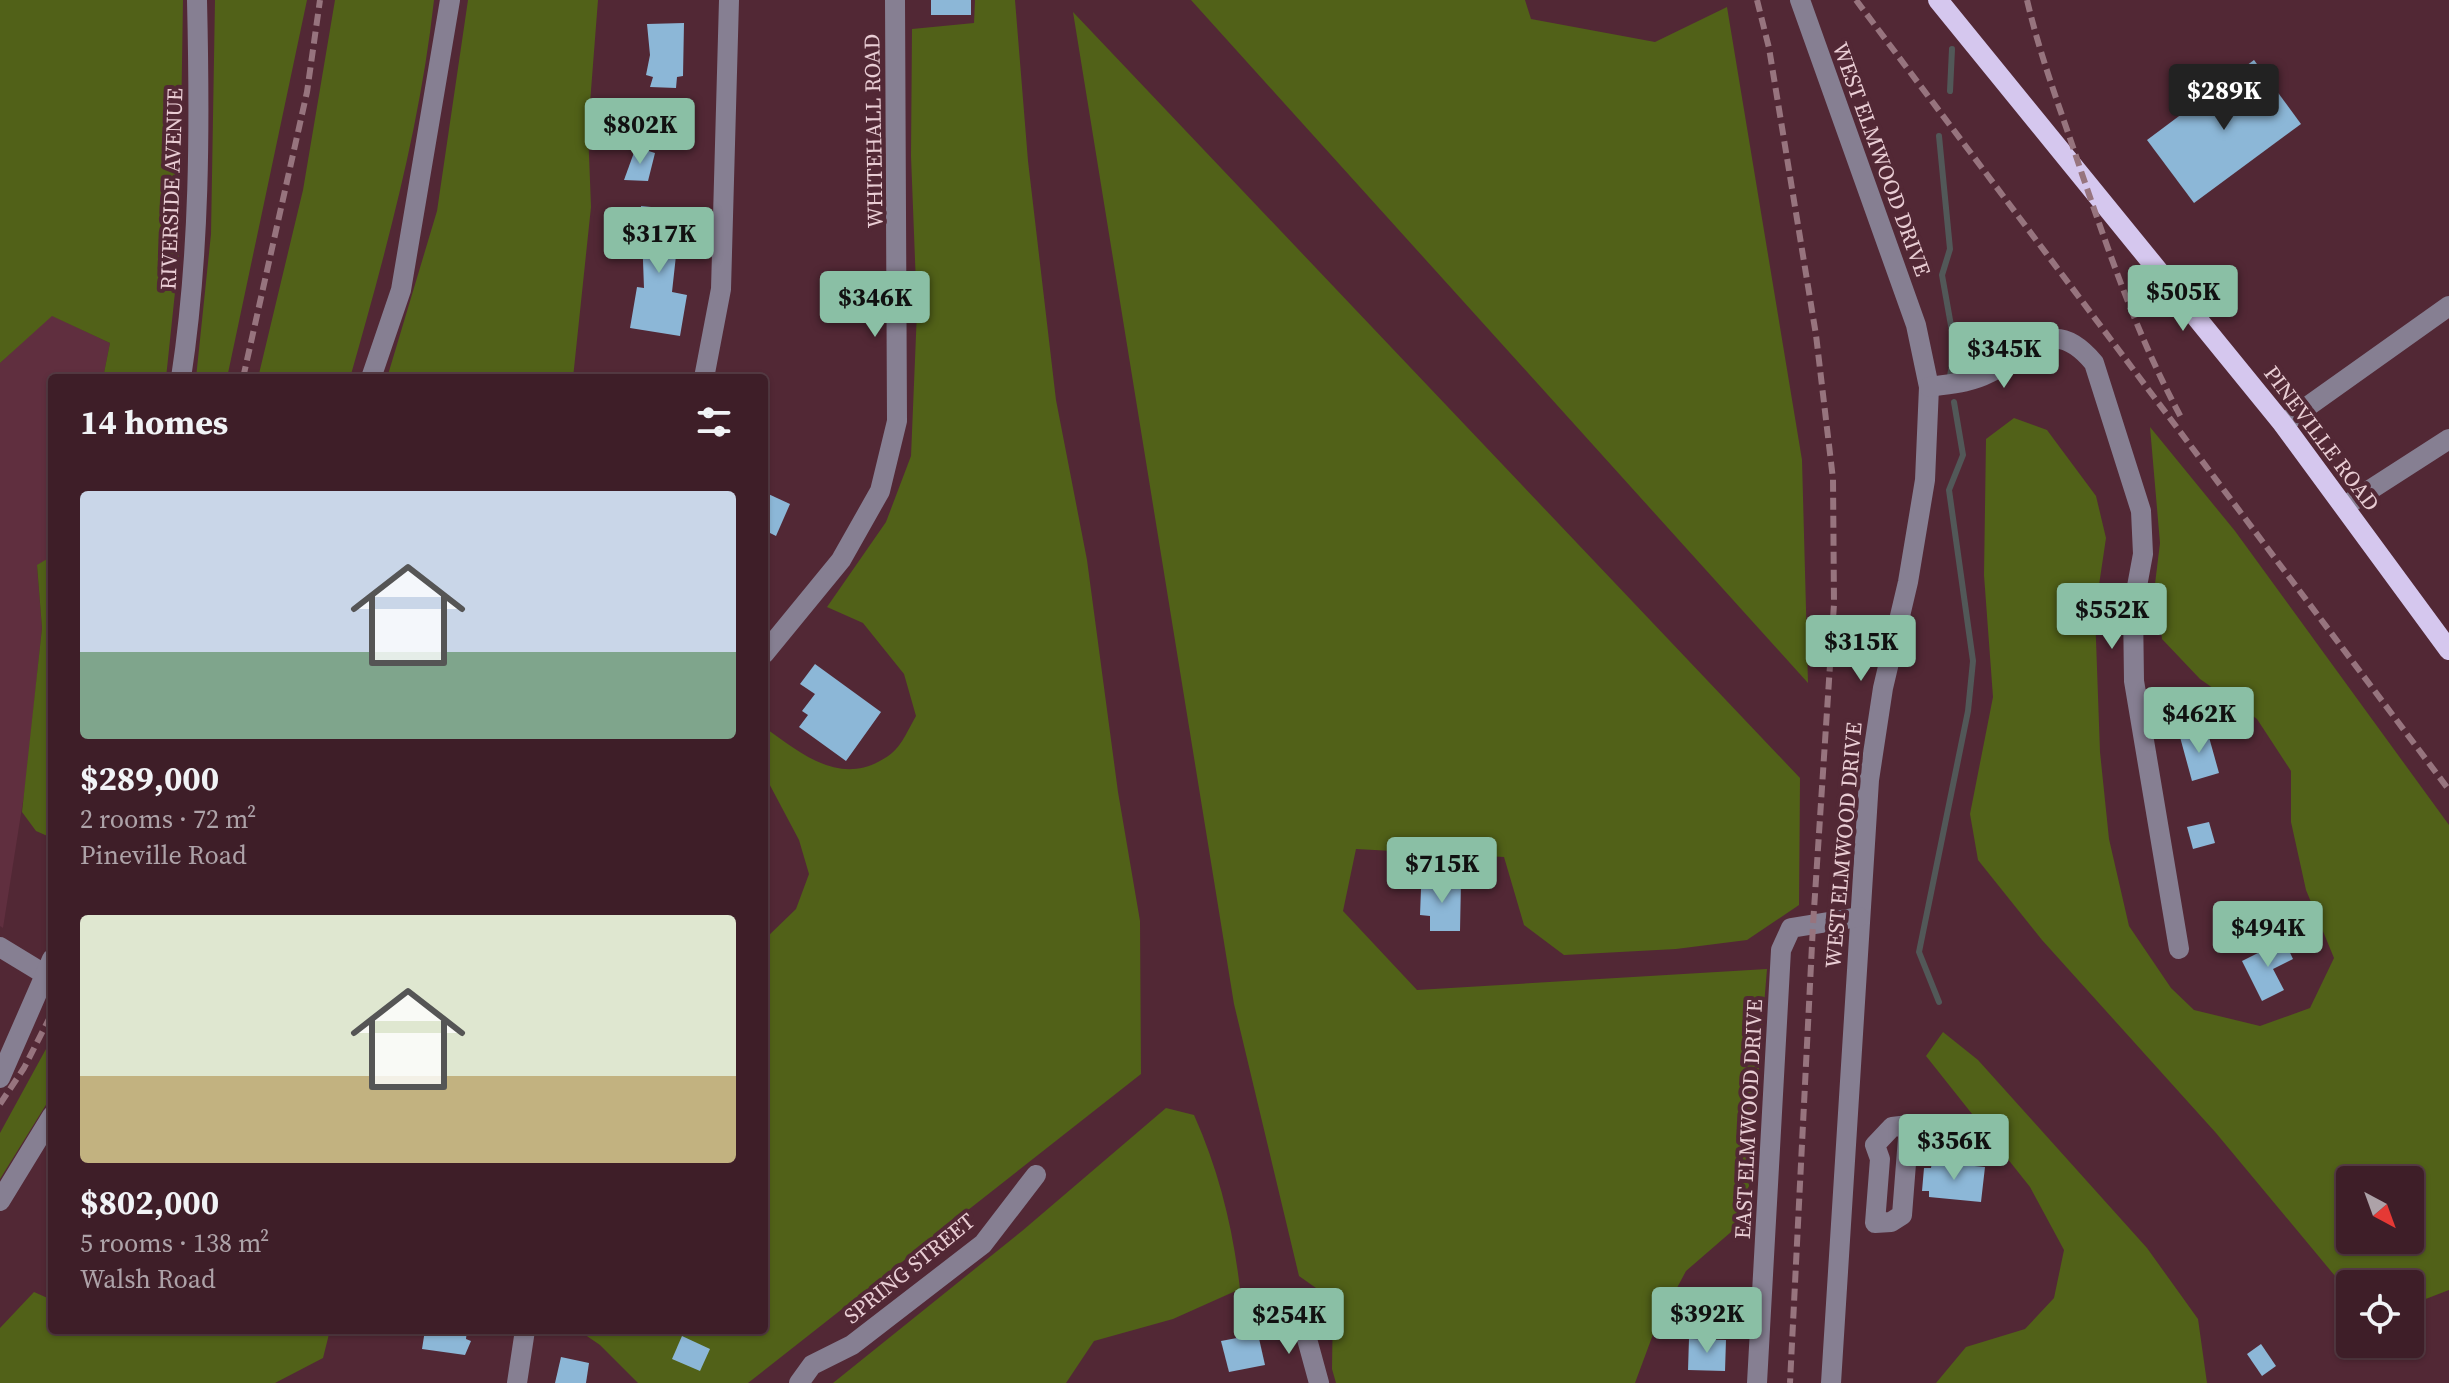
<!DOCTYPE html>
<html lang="en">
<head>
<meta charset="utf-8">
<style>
  body { margin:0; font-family:"Source Serif 4",serif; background:#492b34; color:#f1f3f6; height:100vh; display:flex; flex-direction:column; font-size:30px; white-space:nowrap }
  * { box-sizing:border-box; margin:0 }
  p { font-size:26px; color:#ada2a8 }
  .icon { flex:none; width:44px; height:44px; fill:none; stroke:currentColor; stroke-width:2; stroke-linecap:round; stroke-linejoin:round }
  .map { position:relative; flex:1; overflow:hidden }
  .panel { position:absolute; left:48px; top:374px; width:720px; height:960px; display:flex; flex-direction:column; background:#3e1e28; border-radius:8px; box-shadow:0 2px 6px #0004,0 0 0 2px #573c45 }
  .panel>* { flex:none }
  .needle { width:52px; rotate:139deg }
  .controls { position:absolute; left:2336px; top:1166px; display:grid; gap:16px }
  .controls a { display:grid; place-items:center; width:88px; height:88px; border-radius:8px; background:#3e1e28; box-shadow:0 2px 6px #0004,0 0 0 2px #573c45; font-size:40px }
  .price { position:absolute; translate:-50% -68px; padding:0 18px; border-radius:8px; background:#8abfa5; color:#111; font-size:26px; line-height:52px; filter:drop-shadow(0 2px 4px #0008) }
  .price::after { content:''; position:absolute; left:50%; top:48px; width:24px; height:18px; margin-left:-12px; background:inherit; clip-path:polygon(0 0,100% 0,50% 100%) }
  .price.current { background:#222; color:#fff }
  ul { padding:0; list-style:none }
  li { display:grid; align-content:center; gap:16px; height:424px; padding:0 32px }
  li span { display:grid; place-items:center; height:248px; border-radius:8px; color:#555 }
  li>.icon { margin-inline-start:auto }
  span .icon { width:144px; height:144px; fill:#fffc; stroke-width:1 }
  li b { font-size:34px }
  h2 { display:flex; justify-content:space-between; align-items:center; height:96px; padding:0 32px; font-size:34px }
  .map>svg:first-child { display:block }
  .built { fill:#602f3f }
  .green { fill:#516118; fill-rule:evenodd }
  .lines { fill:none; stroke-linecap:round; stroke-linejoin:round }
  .stream { stroke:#525858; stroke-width:6 }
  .building { fill:#8cb7d7 }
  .minor { stroke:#867f92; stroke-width:20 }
  .major { stroke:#d5c7ee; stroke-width:20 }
  .rail { stroke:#97747e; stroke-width:6; stroke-dasharray:12 6; stroke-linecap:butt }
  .labels { text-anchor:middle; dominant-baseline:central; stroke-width:8; stroke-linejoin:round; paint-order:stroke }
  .street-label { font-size:22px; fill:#e9cdd4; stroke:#522835 }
</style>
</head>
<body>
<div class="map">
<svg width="2449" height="1383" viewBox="0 0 2449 1383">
  <rect width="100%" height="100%" fill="#522835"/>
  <path class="built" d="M51,315L110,343L103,378H52V556L37,566L42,628L26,782L3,928L0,926V363Z"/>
  <g class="green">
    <path d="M0,0H183L179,254L166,378H103L110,343L52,316L0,363Z"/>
    <path d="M215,0H307L227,378H196L211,234Z"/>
    <path d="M335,0H434C420,128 385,255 350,378H258L303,190Z"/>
    <path d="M468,0H598L588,129L591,207L573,378H387L437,211Z"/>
    <path d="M975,0H1015L1028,161L1056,400L1087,560L1118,792L1140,921L1141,1074L748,1383H638L600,1345L578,1330H764V940L796,909L809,874L799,840L764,774V727C804,756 845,790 892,753C902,745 909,728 916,716L904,674L863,623L827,607L886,522L911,456L917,311L911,156L912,29L974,23Z"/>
    <path d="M1191,0H1525L1531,19L1655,42L1727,7L1802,460L1808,683Z"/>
    <path d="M1073,12L1800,778L1799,905L1747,940L1676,949L1564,955L1524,925L1504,857L1356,849L1343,911L1417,990L1767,969L1749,1186L1731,1232L1686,1271L1655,1329L1635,1383H1336L1332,1369L1333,1300L1299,1276L1234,1004Z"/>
    <path d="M2014,418L2047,430L2096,496L2106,538L2095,612L2100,752L2109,839L2129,926L2171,988L2194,1010L2260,1026L2310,1008L2334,958L2306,890L2291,822V771L2257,719L2200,679L2162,639L2155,584L2160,543L2150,427L2235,531L2449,825V1290L2410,1305V1284H2350V1294L2216,1133L2042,940L1978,860L1970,814L1993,697L1984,575L1986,439ZM2350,1180H2410V1240H2350Z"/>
    <path d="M52,556V838L36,831L22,812L42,628L37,565Z"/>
    <path d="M1943,1032L1978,1060L2147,1248L2198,1319L2207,1383H1936L1966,1347L2025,1329L2054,1298L2064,1250L2030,1187L1926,1056Z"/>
    <path d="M52,1038V1095L0,1179V1133Z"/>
    <path d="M1166,1108L1194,1115C1219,1171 1233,1228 1240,1289L1173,1319L1094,1341L1066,1383H833L1022,1231Z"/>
    <path d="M34,1292L52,1300V1330H330L323,1358L275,1383H0V1328Z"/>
  </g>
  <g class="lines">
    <g class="stream">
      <path d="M1950,91L1952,49"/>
      <path d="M1939,136L1950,249L1942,275L1955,348L1950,376"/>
      <path d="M1939,1002L1919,952L1968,711L1973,661L1949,490L1963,455L1954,402"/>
    </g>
  </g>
  <g class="building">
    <rect x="931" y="0" width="40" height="15"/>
    <path d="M684,23L683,76L677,77L676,88L650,87L653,77L646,75L650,55L647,24Z"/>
    <path d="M2254,60L2301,124L2194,203L2147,140Z"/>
    <path d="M636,147L655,153L648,181L624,180Z"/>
    <path d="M641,206L681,210L672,292L687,295L680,336L630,328L637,287L644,288Z"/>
    <path d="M764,492L790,504L776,536L764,530Z"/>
    <path d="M815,664L881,712L846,761L799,727L808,715L802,711L815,694L800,684Z"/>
    <path d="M2207,730L2219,773L2192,781L2180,737Z"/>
    <path d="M2209,822L2215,843L2193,849L2187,827Z"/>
    <path d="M1431,881H1461L1460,931H1430V916L1420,915L1421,889H1431Z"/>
    <path d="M2284,940L2293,959L2273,969L2284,990L2262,1001L2242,961Z"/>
    <path d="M1932,1162L1985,1167L1981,1202L1929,1197V1191H1922L1924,1168H1931Z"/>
    <path d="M425,1330H467L466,1339L471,1341L465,1355L422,1349Z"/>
    <path d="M1258,1334L1265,1365L1229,1372L1221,1341Z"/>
    <path d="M682,1336L710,1349L700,1371L672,1359Z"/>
    <path d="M1689,1339L1726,1340L1725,1371L1688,1370Z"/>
    <path d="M2261,1344L2276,1366L2262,1376L2247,1354Z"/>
    <path d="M561,1357L589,1363L586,1383H555Z"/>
  </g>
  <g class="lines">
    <g class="minor">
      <path d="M1800,0L1916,325L1929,387L1925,480L1908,582L1883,688L1869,780L1831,1383"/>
      <path d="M181,378C200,254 200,126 197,0"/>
      <path d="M371,378L401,290L450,0"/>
      <path d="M704,378L721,289L729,0"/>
      <path d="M1929,387C1949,384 1970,383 1989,373C2032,353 2052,313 2094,363L2141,511L2143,554L2133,608L2134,681L2179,949"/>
      <path d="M2283,424L2449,306"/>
      <path d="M2345,506L2449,439"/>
      <path d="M764,654L841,560L880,491L897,421L895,0"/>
      <path d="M0,947L46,975"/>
      <path d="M0,1078L52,959"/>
      <path d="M1909,1125L1902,1215L1891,1222L1875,1223L1880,1159L1875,1145L1892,1127Z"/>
      <path d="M0,1201L52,1116"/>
      <path d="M1301,1317L1319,1383"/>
      <path d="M517,1383L525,1330"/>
      <path d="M799,1383L812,1365L852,1345L983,1244L1036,1175"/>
      <path d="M1757,1383L1781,950L1791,928L1859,917"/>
    </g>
    <path class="major" d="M1938,0L2283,424L2449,650"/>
    <g class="rail">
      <path d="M1757,0L1769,48L1816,335L1833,479L1834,604L1813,925L1790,1383"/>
      <path d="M1856,0L2449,790"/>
      <path d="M2027,0C2041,60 2063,116 2082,174C2112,261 2139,340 2183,421"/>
      <path d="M243,378L307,92L320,0"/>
      <path d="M0,1104L24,1068L52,1013"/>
    </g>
  </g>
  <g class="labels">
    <g class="street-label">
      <text transform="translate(873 131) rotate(-91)">WHITEHALL ROAD</text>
      <text transform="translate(1882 159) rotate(70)">WEST ELMWOOD DRIVE</text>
      <text transform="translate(171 189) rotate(-88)">RIVERSIDE AVENUE</text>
      <text transform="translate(2322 438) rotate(53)">PINEVILLE ROAD</text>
      <text transform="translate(1843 845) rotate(-85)">WEST ELMWOOD DRIVE</text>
      <text transform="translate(1748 1119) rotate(-87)">EAST ELMWOOD DRIVE</text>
      <text transform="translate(909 1268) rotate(-39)">SPRING STREET</text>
    </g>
  </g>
</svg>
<div class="controls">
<a><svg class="needle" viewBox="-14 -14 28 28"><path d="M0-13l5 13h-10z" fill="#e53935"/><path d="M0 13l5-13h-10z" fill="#ada2a8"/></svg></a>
<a><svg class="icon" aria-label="locate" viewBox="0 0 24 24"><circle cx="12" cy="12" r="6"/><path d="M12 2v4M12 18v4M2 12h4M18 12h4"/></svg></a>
</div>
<b class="price current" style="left:2224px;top:132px">$289K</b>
<b class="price" style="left:640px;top:166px">$802K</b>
<b class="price" style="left:659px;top:275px">$317K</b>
<b class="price" style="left:2183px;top:333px">$505K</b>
<b class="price" style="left:875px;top:339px">$346K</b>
<b class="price" style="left:2004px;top:390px">$345K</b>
<b class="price" style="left:2112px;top:651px">$552K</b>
<b class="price" style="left:1861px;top:683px">$315K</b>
<b class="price" style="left:2199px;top:755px">$462K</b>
<b class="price" style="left:1442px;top:905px">$715K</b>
<b class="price" style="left:2268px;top:969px">$494K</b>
<b class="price" style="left:1954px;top:1182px">$356K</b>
<b class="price" style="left:1707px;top:1355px">$392K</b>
<b class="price" style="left:1289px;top:1356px">$254K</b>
<section class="panel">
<h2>14 homes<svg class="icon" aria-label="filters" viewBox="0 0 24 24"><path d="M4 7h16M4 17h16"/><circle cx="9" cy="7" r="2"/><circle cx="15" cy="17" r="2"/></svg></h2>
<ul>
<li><span style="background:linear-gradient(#c9d6e8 65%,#7fa58c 0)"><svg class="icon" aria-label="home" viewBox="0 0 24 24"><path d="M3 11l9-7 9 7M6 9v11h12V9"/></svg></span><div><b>$289,000</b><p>2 rooms · 72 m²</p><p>Pineville Road</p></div></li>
<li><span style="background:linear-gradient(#dfe7d0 65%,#c2b280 0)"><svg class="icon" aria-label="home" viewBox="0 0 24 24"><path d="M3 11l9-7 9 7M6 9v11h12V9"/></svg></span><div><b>$802,000</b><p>5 rooms · 138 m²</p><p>Walsh Road</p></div></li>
</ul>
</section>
</div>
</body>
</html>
